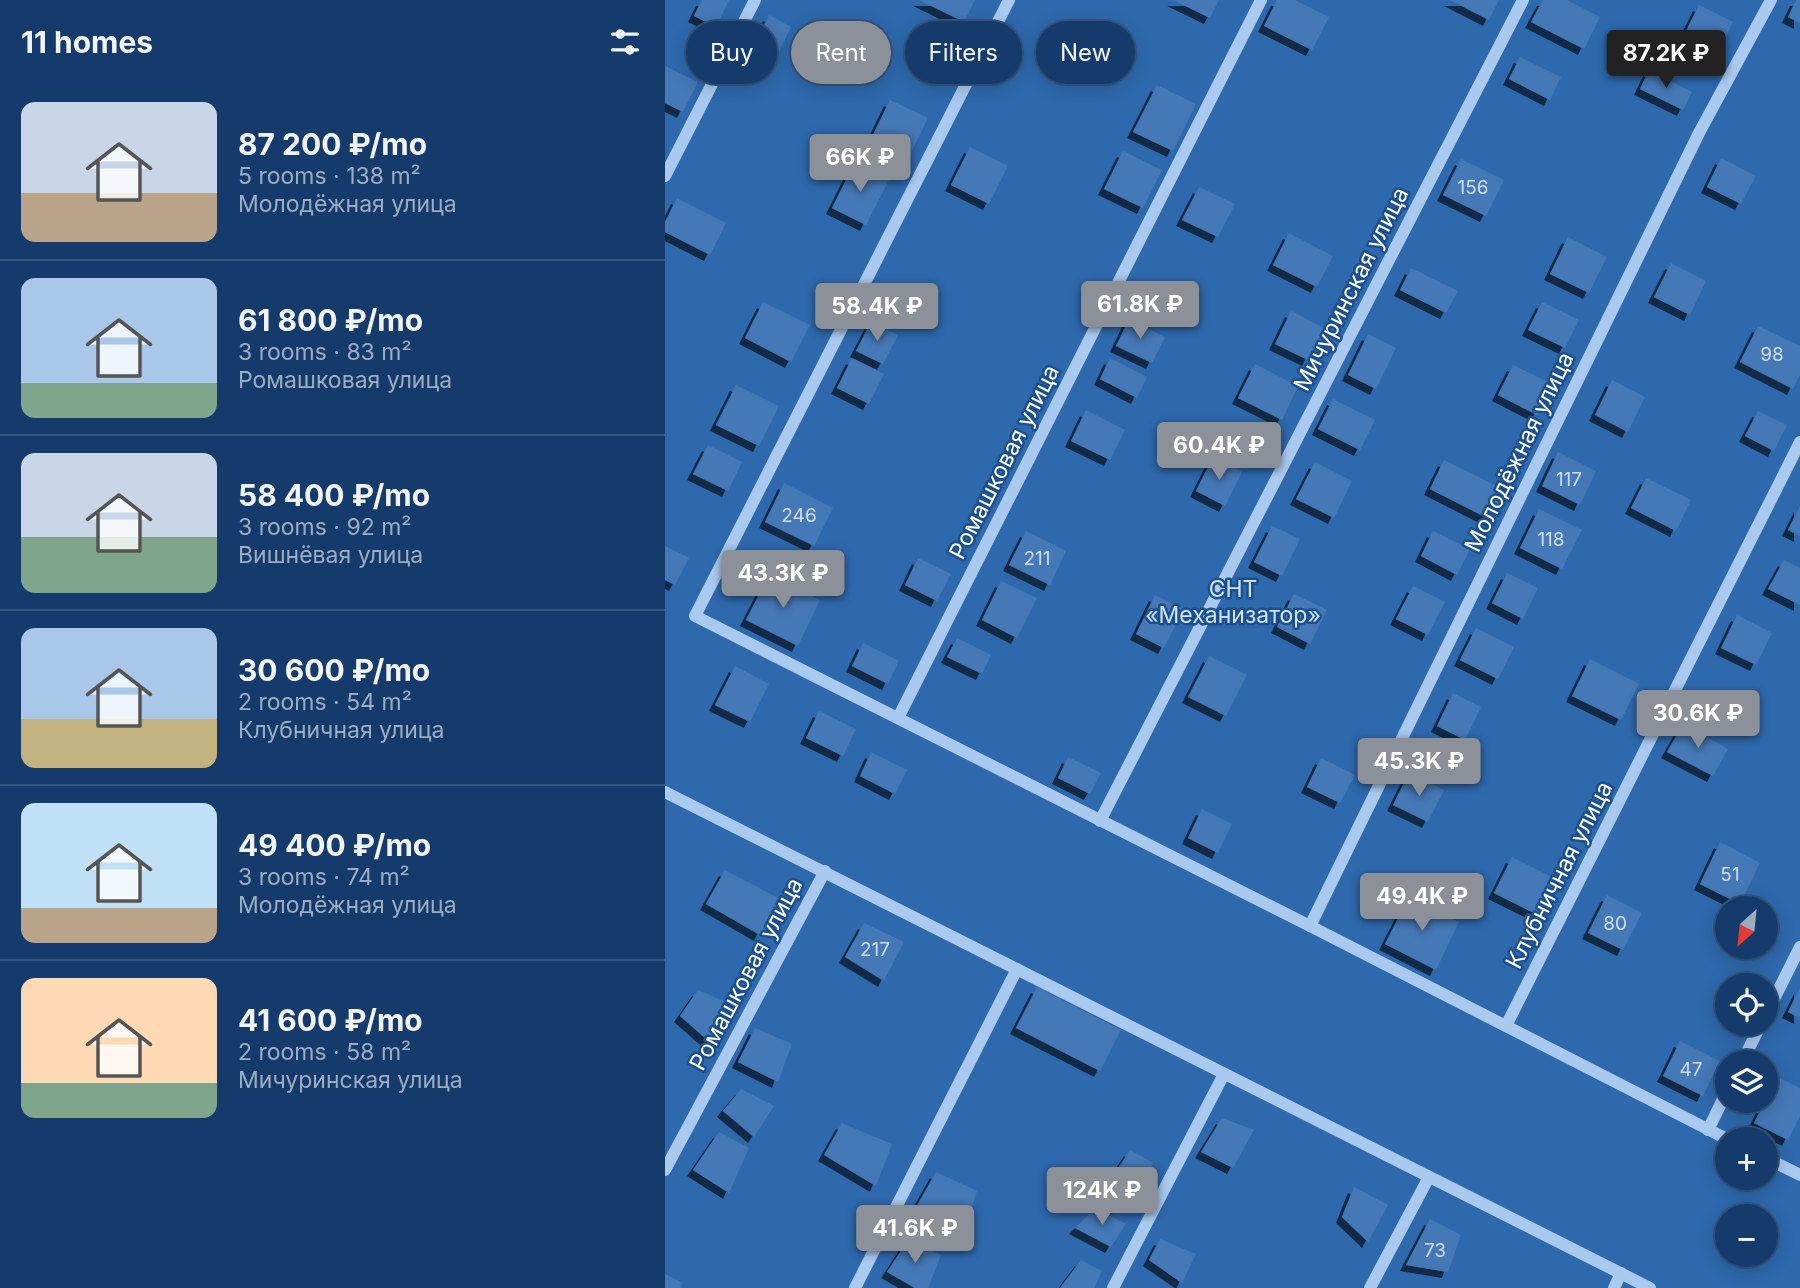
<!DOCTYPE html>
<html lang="en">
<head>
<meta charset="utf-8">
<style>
  body { margin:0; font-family:Inter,sans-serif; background:#214673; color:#f1f3f6; height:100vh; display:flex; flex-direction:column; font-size:26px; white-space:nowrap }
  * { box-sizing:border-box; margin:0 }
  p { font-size:23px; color:#9dadc1 }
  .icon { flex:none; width:38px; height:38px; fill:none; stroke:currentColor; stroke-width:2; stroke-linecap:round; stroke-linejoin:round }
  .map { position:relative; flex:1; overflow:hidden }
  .sheet { display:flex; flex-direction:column; background:#143b6b; width:665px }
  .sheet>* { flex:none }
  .guide { position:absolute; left:21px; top:21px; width:665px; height:63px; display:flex; gap:14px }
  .needle { width:46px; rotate:207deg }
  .buttons { position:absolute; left:1050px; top:896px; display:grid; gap:14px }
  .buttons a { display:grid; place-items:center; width:63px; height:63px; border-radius:50%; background:#143b6b; box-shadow:0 4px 18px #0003,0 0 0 2px #33557e; font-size:35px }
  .price { position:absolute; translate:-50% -60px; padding:0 16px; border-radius:7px; background:#8c9099; color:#fff; font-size:23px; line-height:46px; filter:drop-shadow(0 2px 4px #0008) }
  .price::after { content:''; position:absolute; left:50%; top:42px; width:21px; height:16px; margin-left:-10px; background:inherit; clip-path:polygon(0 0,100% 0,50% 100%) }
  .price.on { background:#222; color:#fff }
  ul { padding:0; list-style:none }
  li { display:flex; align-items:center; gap:21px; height:175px; padding:0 21px }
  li+li { border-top:2px solid #33557e }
  li span { display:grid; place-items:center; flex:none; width:196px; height:140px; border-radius:14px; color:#555 }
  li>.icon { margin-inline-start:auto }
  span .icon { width:84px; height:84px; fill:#fffc; stroke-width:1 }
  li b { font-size:30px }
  h2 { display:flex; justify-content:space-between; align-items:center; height:84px; padding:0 21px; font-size:30px }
  .pill { padding:0 24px; border-radius:32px; background:#143b6b; box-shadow:0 4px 18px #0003,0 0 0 2px #33557e; font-size:24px; line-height:63px }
  .pill.on { background:#8c9099; color:#fff }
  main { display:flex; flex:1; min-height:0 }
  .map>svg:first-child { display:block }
  .green { fill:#2e69ad; fill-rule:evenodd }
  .building { fill:#4478b7; filter:url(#shadow) }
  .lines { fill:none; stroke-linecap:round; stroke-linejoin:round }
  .minor { stroke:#a9c9ee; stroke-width:12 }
  .labels { text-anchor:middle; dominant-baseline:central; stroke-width:5; stroke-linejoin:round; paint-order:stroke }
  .number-label { font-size:19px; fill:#d0dded }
  .street-label { font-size:23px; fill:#fff; stroke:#1b4f8f }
  .park-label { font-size:23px; fill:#cfe3fa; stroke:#1b4f8f }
</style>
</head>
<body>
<main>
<section class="sheet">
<h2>11 homes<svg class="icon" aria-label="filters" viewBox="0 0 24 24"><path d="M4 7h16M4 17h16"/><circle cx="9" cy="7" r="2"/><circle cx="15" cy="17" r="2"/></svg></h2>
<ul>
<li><span style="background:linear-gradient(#c9d6e8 65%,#b9a48a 0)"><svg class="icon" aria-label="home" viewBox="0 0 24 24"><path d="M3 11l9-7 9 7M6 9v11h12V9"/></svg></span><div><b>87 200 ₽/mo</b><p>5 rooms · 138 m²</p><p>Молодёжная улица</p></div></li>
<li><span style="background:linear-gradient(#a9c7e8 75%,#7fa58c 0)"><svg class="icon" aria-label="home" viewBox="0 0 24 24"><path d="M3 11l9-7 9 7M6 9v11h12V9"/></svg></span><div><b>61 800 ₽/mo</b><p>3 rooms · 83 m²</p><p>Ромашковая улица</p></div></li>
<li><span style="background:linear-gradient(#c9d6e8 60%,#7fa58c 0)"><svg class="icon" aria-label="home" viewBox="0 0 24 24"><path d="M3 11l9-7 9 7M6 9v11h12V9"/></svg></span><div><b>58 400 ₽/mo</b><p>3 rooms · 92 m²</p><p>Вишнёвая улица</p></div></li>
<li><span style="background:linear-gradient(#a9c7e8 65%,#c2b280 0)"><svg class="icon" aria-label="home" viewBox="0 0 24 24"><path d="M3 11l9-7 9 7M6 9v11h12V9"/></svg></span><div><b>30 600 ₽/mo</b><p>2 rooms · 54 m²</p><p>Клубничная улица</p></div></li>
<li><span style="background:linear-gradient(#bfe0f5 75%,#b9a48a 0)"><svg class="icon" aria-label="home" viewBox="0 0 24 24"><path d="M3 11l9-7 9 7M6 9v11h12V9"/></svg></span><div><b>49 400 ₽/mo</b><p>3 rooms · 74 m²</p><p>Молодёжная улица</p></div></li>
<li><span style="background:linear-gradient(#ffd9b3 75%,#7fa58c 0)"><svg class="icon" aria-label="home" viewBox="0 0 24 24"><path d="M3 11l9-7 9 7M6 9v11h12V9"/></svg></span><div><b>41 600 ₽/mo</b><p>2 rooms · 58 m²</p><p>Мичуринская улица</p></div></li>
</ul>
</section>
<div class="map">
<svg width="1135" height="1288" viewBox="0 0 1135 1288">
  <defs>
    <filter id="shadow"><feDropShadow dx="-6" dy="6" stdDeviation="0" flood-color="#0009"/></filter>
  </defs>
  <rect width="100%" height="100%" fill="#1b4f8f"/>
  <path class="green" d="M0,0H1135V1288H0ZM1062,908H1101V947H1062ZM1062,985H1101V1024H1062ZM1062,1062H1101V1101H1062ZM1062,1139H1101V1178H1062ZM1062,1216H1101V1255H1062Z"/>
  <g class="building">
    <path d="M37,0H64L51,27L29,16Z"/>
    <path d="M254,0H310L299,22Z"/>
    <path d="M508,0H554L545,18Z"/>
    <path d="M612,0H630L664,17L647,50L599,26Z"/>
    <path d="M785,0H834L824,20Z"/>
    <path d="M878,0H902L935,17L919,49L866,22Z"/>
    <path d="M1131,0H1135V23L1123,17Z"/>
    <path d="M1034,5L1068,22L1052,54L1018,37Z"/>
    <path d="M104,15L126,27L110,59L88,48Z"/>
    <path d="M855,57L896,77L885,100L844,79Z"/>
    <path d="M0,66L33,82L18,112L0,103Z"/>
    <path d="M984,70L1027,92L1018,110L975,89Z"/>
    <path d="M492,85L531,104L508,151L468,132Z"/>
    <path d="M225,100L263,118L242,161L204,143Z"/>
    <path d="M305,147L343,166L324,204L286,185Z"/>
    <path d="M458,151L497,170L478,208L439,189Z"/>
    <path d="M1056,158L1091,176L1076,204L1042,187Z"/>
    <path d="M796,159L839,180L821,216L778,195Z"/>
    <path d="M190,162L224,180L201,225L167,208Z"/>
    <path d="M534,187L570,204L553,237L517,220Z"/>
    <path d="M12,198L61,223L45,255L0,232V222Z"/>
    <path d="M624,233L668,256L652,287L608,265Z"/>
    <path d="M903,237L942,257L924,293L885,274Z"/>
    <path d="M1006,263L1041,281L1025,315L989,297Z"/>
    <path d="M746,268L793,291L781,313L735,290Z"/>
    <path d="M98,302L145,325L126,362L80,338Z"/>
    <path d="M877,302L914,320L900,348L863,330Z"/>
    <path d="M626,311L659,328L643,360L610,344Z"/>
    <path d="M464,319L500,337L487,363L451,346Z"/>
    <path d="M206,322L233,335L218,364L191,351Z"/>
    <path d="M1093,326L1135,346V375L1128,389L1075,362Z"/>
    <path d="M703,334L731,348L711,389L683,375Z"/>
    <path d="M187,358L219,374L204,404L172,388Z"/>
    <path d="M445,358L482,377L472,398L435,379Z"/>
    <path d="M590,364L633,386L617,420L573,398Z"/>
    <path d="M848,365L887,384L872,415L833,395Z"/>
    <path d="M947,380L980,397L963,432L930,415Z"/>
    <path d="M71,385L114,406L94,446L51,425Z"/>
    <path d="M668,399L710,420L695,450L653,429Z"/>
    <path d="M421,410L460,430L445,460L406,441Z"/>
    <path d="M1093,411L1122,425L1109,451L1080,436Z"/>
    <path d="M43,445L77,462L63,491L28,474Z"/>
    <path d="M893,452L931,471L915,505L877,486Z"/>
    <path d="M548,457L577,472L560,506L531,491Z"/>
    <path d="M779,460L842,491L828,521L765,489Z"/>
    <path d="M650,462L687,481L669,518L631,499Z"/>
    <path d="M981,478L1026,500L1011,531L966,508Z"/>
    <path d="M119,483L168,508L149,546L100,522Z"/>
    <path d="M1135,506V536L1123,530Z"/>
    <path d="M874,509L917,530L897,569L855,548Z"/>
    <path d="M607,526L635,539L617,576L589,562Z"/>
    <path d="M361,531L401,551L385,585L344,565Z"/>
    <path d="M768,531L805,549L792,575L756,556Z"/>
    <path d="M0,546L24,558L10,585L0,580Z"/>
    <path d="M253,558L286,574L272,601L240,585Z"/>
    <path d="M1119,560L1135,568V605L1103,589Z"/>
    <path d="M842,573L873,588L858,619L827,603Z"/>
    <path d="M104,575L155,600L133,646L81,620Z"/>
    <path d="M336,581L372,598L352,638L317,620Z"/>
    <path d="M748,586L780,602L763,635L731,619Z"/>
    <path d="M629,594L662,610L645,644L612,627Z"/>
    <path d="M490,595L519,609L499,648L471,634Z"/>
    <path d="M1072,615L1107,633L1091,665L1056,648Z"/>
    <path d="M811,628L849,647L833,679L795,660Z"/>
    <path d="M292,638L326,655L317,674L282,657Z"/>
    <path d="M198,643L234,661L223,684L187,666Z"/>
    <path d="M544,656L582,675L561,716L523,697Z"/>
    <path d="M925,659L974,684L956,720L907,696Z"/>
    <path d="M70,666L104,684L85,722L50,705Z"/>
    <path d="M788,693L816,707L800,740L772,726Z"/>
    <path d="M154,711L191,729L178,756L141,738Z"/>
    <path d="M1018,724L1063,749L1048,776L1002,752Z"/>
    <path d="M206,752L242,770L230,794L195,776Z"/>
    <path d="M403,757L436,773L425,794L393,778Z"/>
    <path d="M656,758L690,775L675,803L642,787Z"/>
    <path d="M744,773L779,790L763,822L728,805Z"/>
    <path d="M537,809L567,824L553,853L523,838Z"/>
    <path d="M1055,842L1095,863L1075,904L1035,884Z"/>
    <path d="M847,857L895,881L877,917L829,893Z"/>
    <path d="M60,870L113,898L95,935L41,904Z"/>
    <path d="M942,895L977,913L958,950L923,933Z"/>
    <path d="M744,897L794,922L771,970L720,944Z"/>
    <path d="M199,923L239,942L219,981L180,957Z"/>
    <path d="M372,987L456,1030L435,1071L351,1028Z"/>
    <path d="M1135,988V1018L1123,1012Z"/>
    <path d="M33,990L68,1005L48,1045L15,1016Z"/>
    <path d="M90,1028L127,1044L113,1082L73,1062Z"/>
    <path d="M1015,1041L1055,1061L1038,1096L998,1076Z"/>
    <path d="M1112,1077L1135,1088V1116L1123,1140L1089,1123Z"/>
    <path d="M76,1089L109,1106L89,1137L58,1111Z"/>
    <path d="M557,1118L589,1130L568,1168L536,1152Z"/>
    <path d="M177,1123L227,1144L211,1186L159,1155Z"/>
    <path d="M54,1132L84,1148L64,1193L28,1170Z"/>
    <path d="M465,1150L488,1163L477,1193L452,1170Z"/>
    <path d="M271,1172L312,1191L299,1229L250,1209Z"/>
    <path d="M689,1187L723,1205L703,1242L677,1217Z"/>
    <path d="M430,1208L461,1224L446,1247L410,1228Z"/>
    <path d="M765,1219L796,1235L783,1272L741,1265Z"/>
    <path d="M495,1239L531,1254L517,1283L484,1260Z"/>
    <path d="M243,1240L276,1255L263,1288H250L222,1272Z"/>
    <path d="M416,1260L437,1271L429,1288H395Z"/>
    <path d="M0,1274L18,1283L15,1288H0Z"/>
  </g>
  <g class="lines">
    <g class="minor">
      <path d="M344,0L30,616L645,926L1062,1139"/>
      <path d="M0,176L90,0"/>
      <path d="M233,718L596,0"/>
      <path d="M0,792L985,1288"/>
      <path d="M435,821L858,0"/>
      <path d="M645,926L1034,133L1106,0"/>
      <path d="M1101,1015L1135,947"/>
      <path d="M841,1026L1135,442"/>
      <path d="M1077,1062L1096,1024"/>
      <path d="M1043,1130L1062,1091"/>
      <path d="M1101,1158L1135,1175"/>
      <path d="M0,1170L160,871"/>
      <path d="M190,1288L352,969"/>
      <path d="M448,1288L559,1074"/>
      <path d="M705,1288L764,1177"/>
      <path d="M949,1288L956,1273"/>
    </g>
  </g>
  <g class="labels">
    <g class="number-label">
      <text x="808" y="187">156</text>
      <text x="1107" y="354">98</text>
      <text x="904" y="479">117</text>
      <text x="134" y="515">246</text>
      <text x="886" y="539">118</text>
      <text x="372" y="558">211</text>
      <text x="1065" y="874">51</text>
      <text x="950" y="923">80</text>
      <text x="210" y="949">217</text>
      <text x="1026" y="1069">47</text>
      <text x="770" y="1250">73</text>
    </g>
    <g class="street-label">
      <text transform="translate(686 289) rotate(-63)">Мичуринская улица</text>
      <text transform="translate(854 452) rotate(-64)">Молодёжная улица</text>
      <text transform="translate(339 462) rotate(-63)">Ромашковая улица</text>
      <text transform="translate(894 875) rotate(-63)">Клубничная улица</text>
      <text transform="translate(81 974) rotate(-62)">Ромашковая улица</text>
    </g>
    <g class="park-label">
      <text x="568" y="589">СНТ<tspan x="568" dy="26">«Механизатор»</tspan></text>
    </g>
  </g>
</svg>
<div class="buttons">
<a><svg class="needle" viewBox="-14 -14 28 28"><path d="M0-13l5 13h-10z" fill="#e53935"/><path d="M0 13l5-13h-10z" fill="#9dadc1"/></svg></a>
<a><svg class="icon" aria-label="locate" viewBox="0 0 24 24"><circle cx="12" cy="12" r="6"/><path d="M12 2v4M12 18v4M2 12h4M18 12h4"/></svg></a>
<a><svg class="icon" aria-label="layers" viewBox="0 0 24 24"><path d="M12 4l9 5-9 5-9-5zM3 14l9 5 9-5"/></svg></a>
<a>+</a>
<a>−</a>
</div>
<b class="price on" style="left:1001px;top:90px">87.2K ₽</b>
<b class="price" style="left:195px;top:194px">66K ₽</b>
<b class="price" style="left:475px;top:341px">61.8K ₽</b>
<b class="price" style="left:212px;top:343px">58.4K ₽</b>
<b class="price" style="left:554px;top:482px">60.4K ₽</b>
<b class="price" style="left:118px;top:610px">43.3K ₽</b>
<b class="price" style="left:1033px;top:750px">30.6K ₽</b>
<b class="price" style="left:754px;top:798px">45.3K ₽</b>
<b class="price" style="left:757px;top:933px">49.4K ₽</b>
<b class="price" style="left:437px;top:1227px">124K ₽</b>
<b class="price" style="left:250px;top:1265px">41.6K ₽</b>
<div class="guide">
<a class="pill">Buy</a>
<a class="pill on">Rent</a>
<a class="pill">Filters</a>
<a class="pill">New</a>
</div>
</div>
</main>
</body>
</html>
